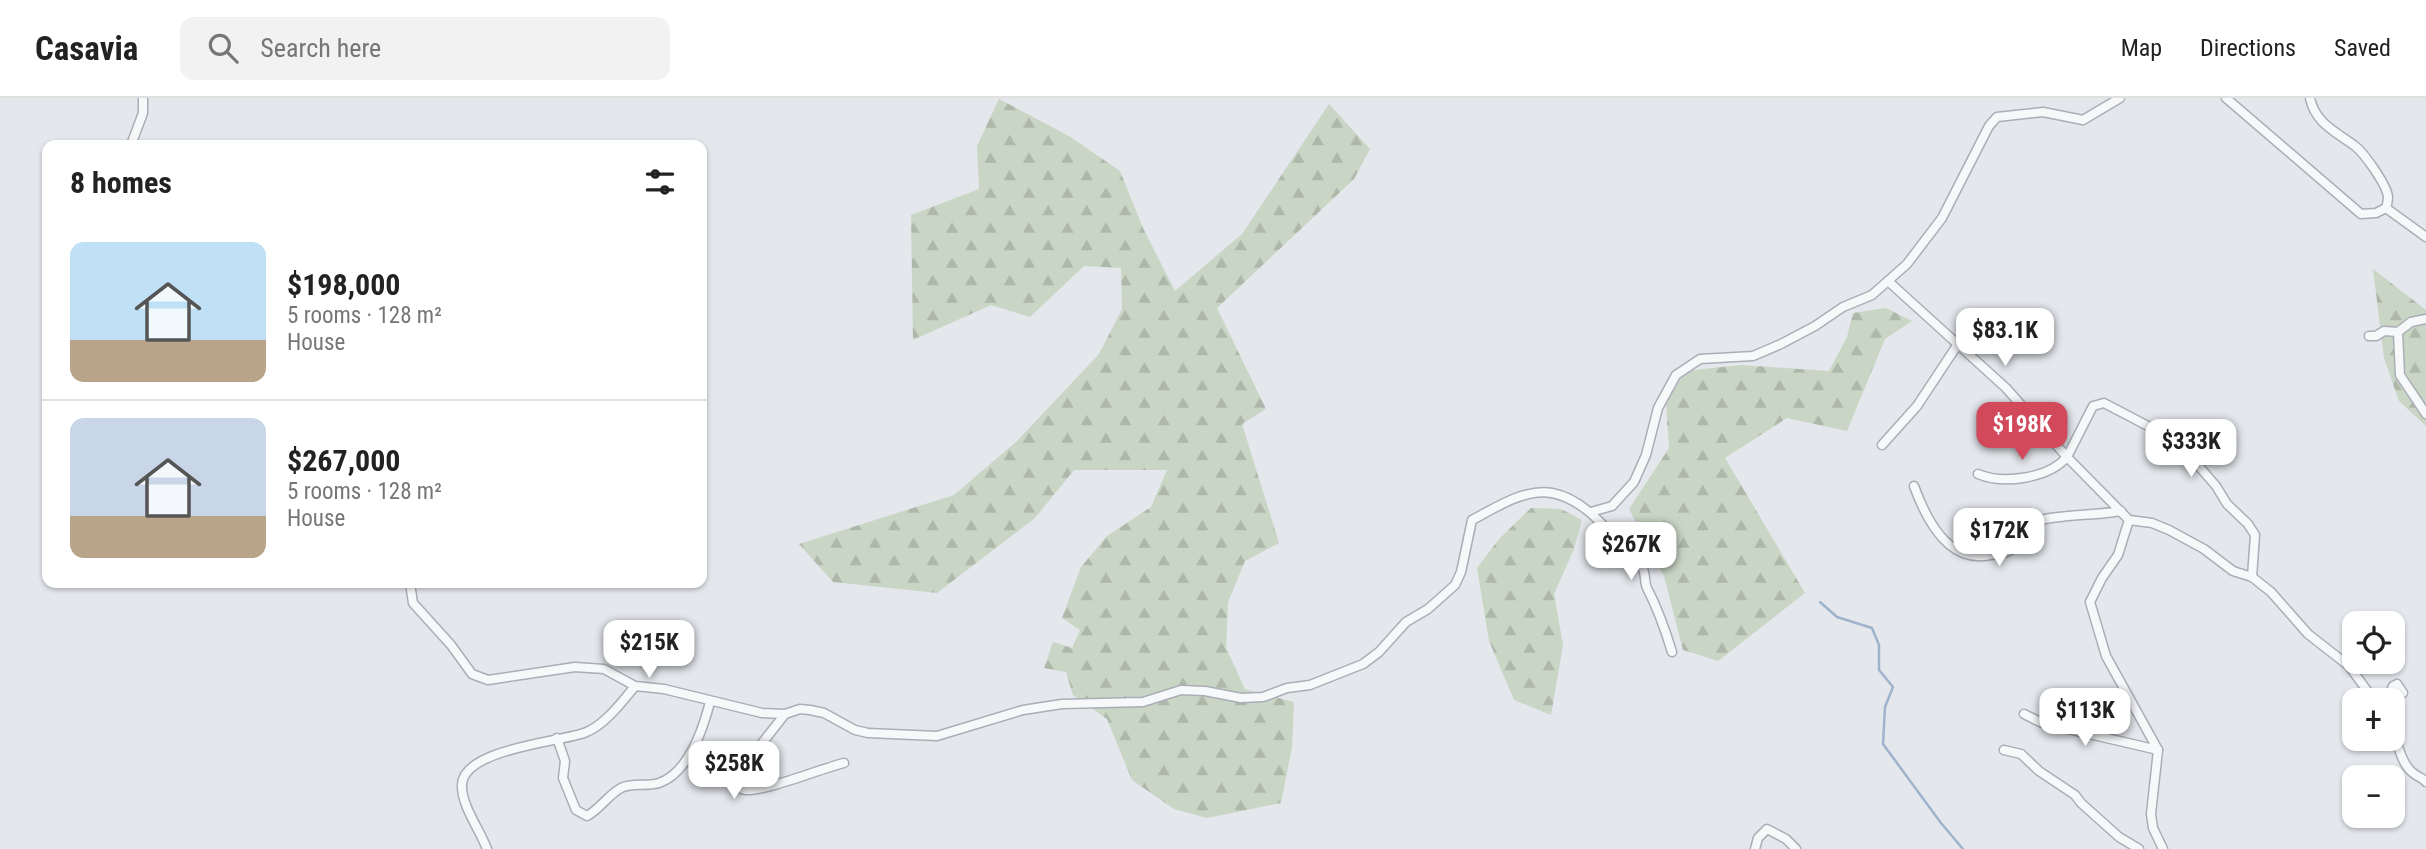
<!DOCTYPE html>
<html lang="en">
<head>
<meta charset="utf-8">
<style>
  body { margin:0; font-family:"Roboto Condensed",sans-serif; background:#f2f2f2; color:#222; height:100vh; display:flex; flex-direction:column; font-size:26px; white-space:nowrap }
  * { box-sizing:border-box; margin:0 }
  p { font-size:23px; color:#767676 }
  .icon { flex:none; width:38px; height:38px; fill:none; stroke:currentColor; stroke-width:2; stroke-linecap:round; stroke-linejoin:round }
  .map { position:relative; flex:1; overflow:hidden }
  .sheet { position:absolute; left:42px; top:42px; width:665px; height:448px; display:flex; flex-direction:column; background:#fff; border-radius:14px; box-shadow:0 2px 5px #0004 }
  .sheet>* { flex:none }
  .buttons { position:absolute; left:2342px; top:513px; display:grid; gap:14px }
  .buttons a { display:grid; place-items:center; width:63px; height:63px; border-radius:14px; background:#fff; box-shadow:0 2px 5px #0004; font-size:35px }
  .price { position:absolute; translate:-50% -60px; padding:0 16px; border-radius:14px; background:#fff; color:#222; font-size:23px; line-height:46px; filter:drop-shadow(0 2px 4px #0008) }
  .price::after { content:''; position:absolute; left:50%; top:42px; width:21px; height:16px; margin-left:-10px; background:inherit; clip-path:polygon(0 0,100% 0,50% 100%) }
  .price.selected { background:#d1495b; color:#fff }
  ul { padding:0; list-style:none }
  li { display:flex; align-items:center; gap:21px; height:175px; padding:0 28px }
  li+li { border-top:2px solid #e0e0e0 }
  li span { display:grid; place-items:center; flex:none; width:196px; height:140px; border-radius:14px; color:#555 }
  li>.icon { margin-inline-start:auto }
  span .icon { width:84px; height:84px; fill:#fffc; stroke-width:1 }
  li b { font-size:30px }
  h2 { display:flex; justify-content:space-between; align-items:center; height:84px; padding:0 28px; font-size:30px }
  header { display:flex; align-items:center; gap:42px; box-sizing:border-box; height:98px; padding:0 35px; background:#fff; border-bottom:2px solid #e0e0e0 }
  header strong { font-size:33px }
  nav { display:flex; gap:38px; margin-inline-start:auto; font-size:24px }
  .search { width:490px; height:63px; background:#f2f2f2; display:flex; align-items:center; gap:18px; box-sizing:border-box; padding:0 24px; border-radius:14px; color:#767676; font-size:26px }
  .map>svg:first-child { display:block }
  .forest { fill:url(#forest-firs) }
  .lines { fill:none; stroke-linecap:round; stroke-linejoin:round }
  .stream { stroke:#9fb4cc; stroke-width:2.5 }
  .minor-casing { stroke:#a9aeb7; stroke-width:11 }
  .minor { stroke:#f7f8fa; stroke-width:8 }
</style>
</head>
<body>
<header>
<strong>Casavia</strong>
<div class="search"><svg class="icon" aria-label="search" viewBox="0 0 24 24"><circle cx="10" cy="10" r="6"/><path d="M15 15l6 6"/></svg>Search here</div>
<nav><a>Map</a><a>Directions</a><a>Saved</a></nav>
</header>
<div class="map">
<svg width="2426" height="751" viewBox="0 0 2426 751">
  <defs>
    <pattern id="forest-firs" width="22" height="20" patternUnits="userSpaceOnUse" patternTransform="scale(1.75)"><rect width="22" height="20" fill="#c9d6c5"/><path d="M5 1l3.5 6h-7zM16 11l3.5 6h-7z" fill="#adb8ab"/></pattern>
  </defs>
  <rect width="100%" height="100%" fill="#e4e7ec"/>
  <g class="forest">
    <path d="M999,1L1069,38L1120,73L1143,130L1175,193L1242,136L1329,6L1370,51L1354,81L1217,210L1266,311L1242,326L1279,445L1245,463L1228,504L1226,550L1245,591L1294,604L1292,649L1281,705L1207,720L1174,711L1132,682L1107,621L1073,597L1066,574L1044,570L1053,544L1072,550L1080,532L1062,520L1081,469L1107,438L1151,409L1167,372H1074L1035,420L937,495L833,484L799,446L954,397L1017,343L1099,256L1122,211L1121,170L1084,168L1030,219L991,207L913,242L911,117L979,91L977,48Z"/>
    <path d="M2373,171L2426,212V328L2399,303L2384,260Z"/>
    <path d="M1886,210L1912,223L1885,241L1847,333L1787,320L1725,360L1805,495L1718,563L1683,552L1664,478L1629,411L1669,350L1666,305L1685,273L1741,267L1829,273L1847,239L1853,215Z"/>
    <path d="M1531,410L1561,411L1582,422L1574,451L1554,496L1563,547L1551,617L1514,602L1489,543L1477,470L1499,441Z"/>
  </g>
  <g class="lines">
    <path class="stream" d="M1820,504L1837,519L1872,530L1879,547V572L1893,589L1885,609L1883,646L1941,725L1963,751"/>
    <g class="minor-casing">
      <g id="minor">
        <path d="M2226,0L2361,116L2376,115L2386,110C2387,108 2388,101 2388,99C2387,87 2364,55 2355,48C2336,34 2315,25 2310,0"/>
        <path d="M131,47L143,15V0"/>
        <path d="M2386,110L2426,139"/>
        <path d="M1888,183L2006,290L2067,359L2093,308L2104,305L2167,338L2197,366L2216,388L2227,406L2248,426L2255,437L2252,479"/>
        <path d="M2398,234L2400,277L2426,316"/>
        <path d="M2369,238H2376L2384,233L2398,234L2411,224L2426,221"/>
        <path d="M1882,347L1917,308L1958,246"/>
        <path d="M1978,376C2004,387 2049,380 2067,359L2129,422L2152,425L2169,432L2204,451L2233,473L2252,479L2271,494L2308,536L2349,568L2374,602"/>
        <path d="M1914,388C1926,421 1948,466 1990,457C1997,456 2005,456 2011,452C2020,444 2025,430 2036,424C2048,417 2102,417 2121,413"/>
        <path d="M1591,414L1612,408L1634,384L1646,357L1658,310L1676,277L1700,261L1753,258L1781,246L1815,228L1843,209L1872,197L1907,166L1942,120L1989,28L1997,19L2043,14L2083,22L2120,0"/>
        <path d="M2129,422L2118,457L2102,480L2090,504L2106,558L2158,652L2151,716L2153,730L2163,751"/>
        <path d="M410,485L413,505L451,547L472,576L488,582L575,569L604,571L635,588C622,604 604,628 584,635C559,644 463,651 462,687C461,707 480,732 487,751"/>
        <path d="M635,588L664,591L762,615L785,616L800,611L810,612L824,615L855,632L868,635L937,638L1023,612L1062,606L1143,604L1181,592L1205,593L1241,600L1263,599L1287,590L1310,587L1363,566L1379,554L1406,524L1428,511L1455,487L1461,474L1472,422C1495,410 1525,390 1552,395C1583,401 1604,428 1624,450C1629,456 1637,462 1642,469C1646,475 1644,484 1647,490C1658,511 1665,531 1672,554"/>
        <path d="M2392,609L2393,600L2390,596L2393,588L2397,586L2403,595"/>
        <path d="M785,616L741,672L736,680L737,687C741,691 740,691 746,692C766,693 820,671 844,665"/>
        <path d="M2024,616L2042,625L2158,652"/>
        <path d="M2392,632C2398,645 2401,665 2412,674C2417,679 2422,679 2426,684"/>
        <path d="M557,640L565,663L563,680L576,712L587,718C600,711 608,697 621,690C632,684 646,689 659,685C688,675 703,631 710,604"/>
        <path d="M2004,652L2021,656L2039,673L2075,697L2081,705L2119,739L2139,751"/>
        <path d="M1755,751L1758,740L1767,731L1786,741L1796,751"/>
      </g>
    </g>
    <use href="#minor" class="minor"/>
  </g>
</svg>
<div class="buttons">
<a><svg class="icon" aria-label="locate" viewBox="0 0 24 24"><circle cx="12" cy="12" r="6"/><path d="M12 2v4M12 18v4M2 12h4M18 12h4"/></svg></a>
<a>+</a>
<a>−</a>
</div>
<b class="price" style="left:2005px;top:270px">$83.1K</b>
<b class="price selected" style="left:2022px;top:364px">$198K</b>
<b class="price" style="left:2191px;top:381px">$333K</b>
<b class="price" style="left:1999px;top:470px">$172K</b>
<b class="price" style="left:1631px;top:484px">$267K</b>
<b class="price" style="left:649px;top:582px">$215K</b>
<b class="price" style="left:2085px;top:650px">$113K</b>
<b class="price" style="left:734px;top:703px">$258K</b>
<section class="sheet">
<h2>8 homes<svg class="icon" aria-label="filters" viewBox="0 0 24 24"><path d="M4 7h16M4 17h16"/><circle cx="9" cy="7" r="2"/><circle cx="15" cy="17" r="2"/></svg></h2>
<ul>
<li><span style="background:linear-gradient(#bfe0f5 70%,#b9a48a 0)"><svg class="icon" aria-label="home" viewBox="0 0 24 24"><path d="M3 11l9-7 9 7M6 9v11h12V9"/></svg></span><div><b>$198,000</b><p>5 rooms · 128 m²</p><p>House</p></div></li>
<li><span style="background:linear-gradient(#c9d6e8 70%,#b9a48a 0)"><svg class="icon" aria-label="home" viewBox="0 0 24 24"><path d="M3 11l9-7 9 7M6 9v11h12V9"/></svg></span><div><b>$267,000</b><p>5 rooms · 128 m²</p><p>House</p></div></li>
</ul>
</section>
</div>
</body>
</html>
